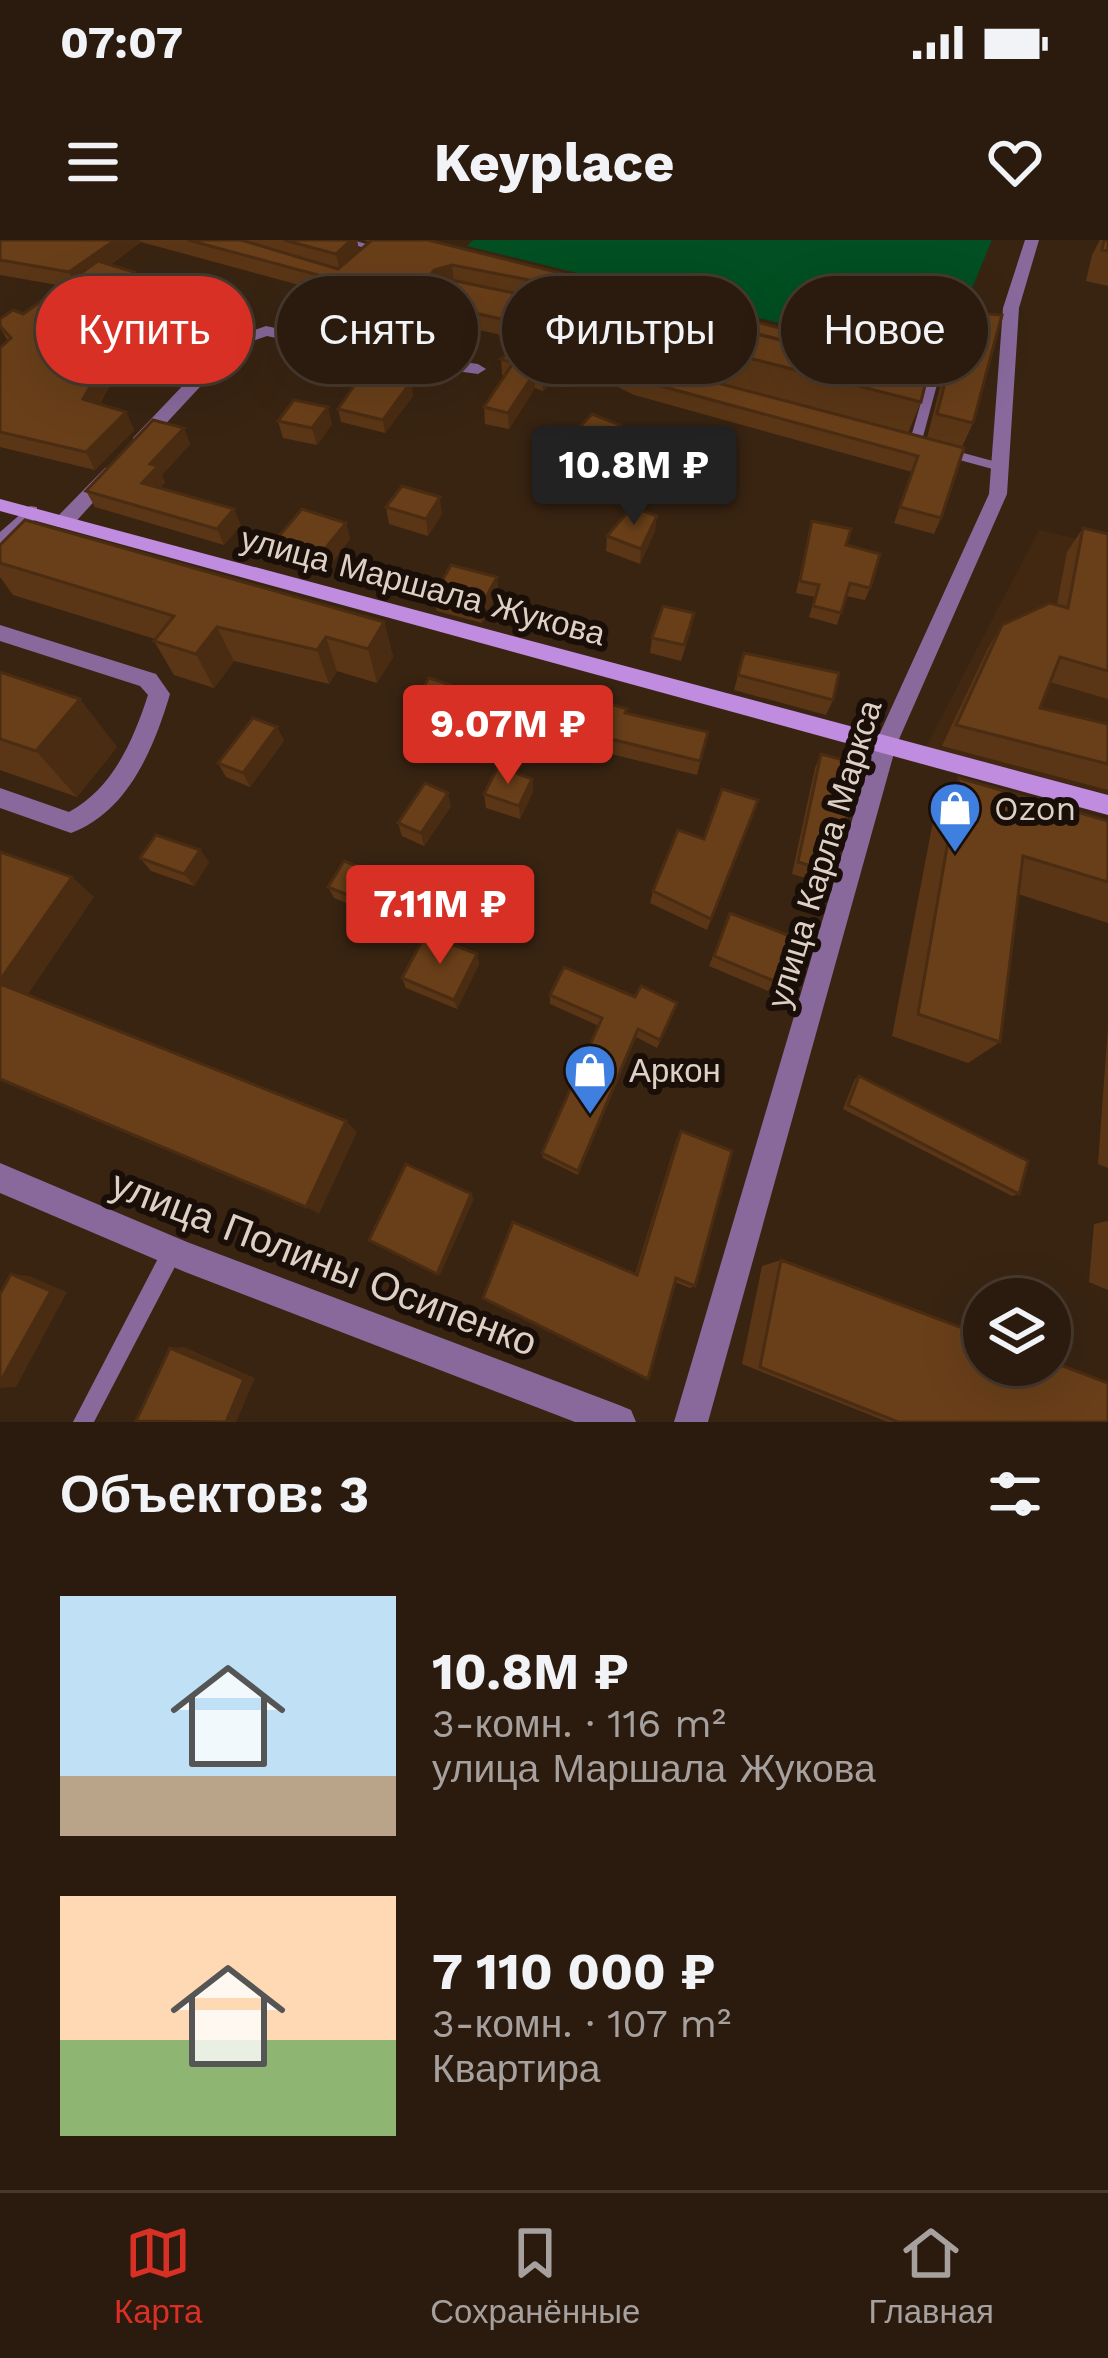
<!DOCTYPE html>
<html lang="ru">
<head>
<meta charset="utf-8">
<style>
  body { margin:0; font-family:"Work Sans",sans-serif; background:#37281c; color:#f1f3f6; height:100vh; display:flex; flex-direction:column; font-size:45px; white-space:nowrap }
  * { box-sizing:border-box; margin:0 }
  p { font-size:39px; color:#a6a19e }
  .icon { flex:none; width:66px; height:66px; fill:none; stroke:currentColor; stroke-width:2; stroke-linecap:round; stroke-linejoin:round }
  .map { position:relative; height:1182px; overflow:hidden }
  .panel { display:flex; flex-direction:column; background:#2b1b0e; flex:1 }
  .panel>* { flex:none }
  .hud { position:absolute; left:36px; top:36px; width:1038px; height:108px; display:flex; gap:24px }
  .buttons { position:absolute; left:963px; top:1038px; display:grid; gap:24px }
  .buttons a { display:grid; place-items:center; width:108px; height:108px; border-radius:50%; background:#2b1b0e; box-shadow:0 12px 48px #0002,0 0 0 3px #47392e; font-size:60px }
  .price { position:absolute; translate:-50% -102px; padding:0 27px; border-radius:12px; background:#d93025; color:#fff; font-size:39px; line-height:78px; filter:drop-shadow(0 3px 6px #0008) }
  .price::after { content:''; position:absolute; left:50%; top:72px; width:36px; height:27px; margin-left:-18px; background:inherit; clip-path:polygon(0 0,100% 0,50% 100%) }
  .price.current { background:#222; color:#fff }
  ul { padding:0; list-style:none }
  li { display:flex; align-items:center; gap:36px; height:300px; padding:0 60px }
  li span { display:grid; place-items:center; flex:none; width:336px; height:240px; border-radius:0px; color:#555 }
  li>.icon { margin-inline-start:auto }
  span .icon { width:144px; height:144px; fill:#fffc; stroke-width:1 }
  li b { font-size:51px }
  h2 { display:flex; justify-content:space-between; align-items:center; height:144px; padding:0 60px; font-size:51px }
  .chip { padding:0 42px; border-radius:54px; background:#2b1b0e; box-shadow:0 12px 48px #0002,0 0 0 3px #47392e; font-size:42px; line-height:108px }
  .chip.current { background:#d93025; color:#fff }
  .status { display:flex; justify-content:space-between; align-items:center; height:84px; padding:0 60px; background:#2b1b0e; direction:ltr }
  .status svg { height:33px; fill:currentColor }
  header { display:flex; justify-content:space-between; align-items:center; height:156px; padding:0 60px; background:#2b1b0e; font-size:54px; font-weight:700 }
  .dock { display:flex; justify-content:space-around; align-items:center; height:168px; border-top:3px solid #47392e; background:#2b1b0e; font-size:33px; color:#a6a19e }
  .dock a { display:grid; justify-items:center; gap:6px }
  .dock .current { color:#d93025 }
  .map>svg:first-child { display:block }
  .built { fill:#432811 }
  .green { fill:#014f22 }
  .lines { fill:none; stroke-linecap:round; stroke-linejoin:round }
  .lane { fill:#89699c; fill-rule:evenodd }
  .street { fill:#89699c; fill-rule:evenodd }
  .secondary { fill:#c08cdf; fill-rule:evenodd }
  .wall { fill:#5a3616; fill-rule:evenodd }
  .shaded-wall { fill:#4a2c12 }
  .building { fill:#693f19; stroke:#4a2c12; stroke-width:3 }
  .labels { text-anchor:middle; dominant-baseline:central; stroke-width:12; stroke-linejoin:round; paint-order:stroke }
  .street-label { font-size:33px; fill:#ded0c5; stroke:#190f08 }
  .poi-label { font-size:33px; fill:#ded0c5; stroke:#190f08; text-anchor:start }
  .near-street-label { font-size:39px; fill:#ded0c5; stroke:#190f08 }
</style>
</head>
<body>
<div class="status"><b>07:07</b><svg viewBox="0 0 49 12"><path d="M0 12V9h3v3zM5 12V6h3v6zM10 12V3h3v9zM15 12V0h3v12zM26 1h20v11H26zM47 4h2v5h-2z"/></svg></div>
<header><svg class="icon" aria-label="menu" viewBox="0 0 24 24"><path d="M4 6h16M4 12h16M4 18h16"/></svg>Keyplace<svg class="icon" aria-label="heart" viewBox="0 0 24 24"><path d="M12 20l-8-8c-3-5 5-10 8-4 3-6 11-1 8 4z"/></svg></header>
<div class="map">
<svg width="1108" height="1182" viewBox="0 0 1108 1182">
  <rect width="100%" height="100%" fill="#392412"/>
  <path class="built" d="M1039,290L1108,306V554L926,507Z"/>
  <path class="green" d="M473,0H992L960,77L894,63L872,106L467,6Z"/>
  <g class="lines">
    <g class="lane">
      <path d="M337,0H353L379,8L367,20L362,17L368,9Z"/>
      <path d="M544,65L600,78L602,80L597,83L541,70V66Z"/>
      <path d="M944,97L949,100L921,204L915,208L911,207L909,204L939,100Z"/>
      <path d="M945,208L1004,224L1006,227L1000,231L941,215V209Z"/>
      <path d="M172,1002L179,1005L182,1012L179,1019L94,1182H73L165,1005Z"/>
    </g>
    <g class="street">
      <path d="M1025,0H1039L1019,68L1007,254L896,506L708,1182H674L874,506L989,254L1003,68Z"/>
      <path d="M266,86L383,111L478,124L486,129L478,134L383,121L267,96L238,106L145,206H133V198L226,100Z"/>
      <path d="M111,226L120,232L117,236L71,287H57V277L105,228Z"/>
      <path d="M30,266L37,267V277L7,309L0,311V292Z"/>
      <path d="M0,385L156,434L170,454C154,508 128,572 71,593L0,568V548L69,572C113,548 133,501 148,455L140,446L0,401Z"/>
      <path d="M0,923L187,1002L619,1165L631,1170L636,1182H575L185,1032L0,953Z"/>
    </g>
    <path class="secondary" d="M0,259L1108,555V575L0,271Z"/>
  </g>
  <g class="wall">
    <path d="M0,0H357L359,11L369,2L364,0H428L888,115L942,95L937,98L921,162L908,193L927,198L953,97L963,72L973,183L962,207L941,278L934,294L894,283L912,232L634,155L572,124L543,151L535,148L509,189L485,184L484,167L505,136L502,135L501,119L523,100L395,71L141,2L110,25L141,50L108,79L144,88L224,77L163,135L117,131L100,164L126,172L134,190L95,230L0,207V108L8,101L0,88V79L23,74L63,46L0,35ZM448,43L429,61L426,60L435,46ZM562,64L578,67L577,87L647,124L562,81Z"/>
    <path d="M1100,0H1108V46L1086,41L1092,15Z"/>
    <path d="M411,142L413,156L385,193L341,182L338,169Z"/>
    <path d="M278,181L332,184L317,205L283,198Z"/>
    <path d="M620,185L619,202L598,226L570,215V198Z"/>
    <path d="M184,188L190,204L162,235L165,242L160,248L241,285L224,305L95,267L86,251Z"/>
    <path d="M386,267L442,274L428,296L389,284Z"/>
    <path d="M812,281L846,305L870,348L865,360L846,356L837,385L809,377L815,357L796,353Z"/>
    <path d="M346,283L350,299L324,333L280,318L274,302Z"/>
    <path d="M1083,288L1108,294V459L1050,442L1040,468L1108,484V550L942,506L988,408L1002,385L1057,364L1067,312Z"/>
    <path d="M655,291L640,324L606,311L607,296Z"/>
    <path d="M0,305L384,382L393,417L377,443L337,431L329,444L234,421L214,448L174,435L154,401L155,399L13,355L0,337Z"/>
    <path d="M497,337L498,353L482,383L437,371L434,355Z"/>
    <path d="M691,389L681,421L650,413L652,398Z"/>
    <path d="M744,413L833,460L826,475L734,450Z"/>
    <path d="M0,432L117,507L77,557L0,530Z"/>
    <path d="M454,446L456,461L436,496L411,487L407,473Z"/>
    <path d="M277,487L284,501L250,547L226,537L218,523Z"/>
    <path d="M562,487L708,492L697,535L562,502Z"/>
    <path d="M821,514L835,633L828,645L792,634L815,528Z"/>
    <path d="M959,538L1108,581V683L1018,654L1000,802L968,823L892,796L935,571Z"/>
    <path d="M532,539L533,552L520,579L486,568L484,554Z"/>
    <path d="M758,560L707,690L650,663L653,651L704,599Z"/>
    <path d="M451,566L424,606L402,596L398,583Z"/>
    <path d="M200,610L209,622L194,646L151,631L140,618Z"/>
    <path d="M405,645L409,657L394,683L334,658L328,647Z"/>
    <path d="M730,673L774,741L768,751L709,726Z"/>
    <path d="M477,714L479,724L457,769L406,748L402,738Z"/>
    <path d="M550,755L635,757L677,763L657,808L636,797L578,935L543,918L542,913L599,786L550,764Z"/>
    <path d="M1108,787V928L1098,924Z"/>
    <path d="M859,836L1019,954L1012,956L843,869L855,839Z"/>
    <path d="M681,891L695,1046L690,1048L675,1042L635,1034L677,898Z"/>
    <path d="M1108,981V1050L1089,1042L1094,984Z"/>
    <path d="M781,1020L1108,1182H888L742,1124L762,1026Z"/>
  </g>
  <g class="shaded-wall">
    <path d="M115,0H140L141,2L77,48L69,32Z"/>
    <path d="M351,0H357L359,11L340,30L336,14Z"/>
    <path d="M452,25L454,42L435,46L425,62L416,55L434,30Z"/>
    <path d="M134,32L141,50L94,91L86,73Z"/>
    <path d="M218,59L224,77L163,135L156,117Z"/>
    <path d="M948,78L942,95L935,99L941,82Z"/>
    <path d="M572,108V124L543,151L542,135Z"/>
    <path d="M109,113L117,131L92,177L83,159Z"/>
    <path d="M535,132V148L509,189L508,173Z"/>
    <path d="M411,142L413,156L385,193L383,180Z"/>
    <path d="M328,167L332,184L317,205L312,188Z"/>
    <path d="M126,172L134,190L95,230L86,212Z"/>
    <path d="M620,185L619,202L598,226L599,209Z"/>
    <path d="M184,188L190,204L162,235L165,242L150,259L142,243L150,224Z"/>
    <path d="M440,257L442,274L428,296L426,279Z"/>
    <path d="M234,269L241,285L224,305L217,289Z"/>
    <path d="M657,276L655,291L640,324L641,309Z"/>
    <path d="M346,283L350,299L324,333L319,316Z"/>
    <path d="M497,337L498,353L482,383L481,367Z"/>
    <path d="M384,382L393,417L377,443L368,409Z"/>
    <path d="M217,387L234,421L214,448L196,414Z"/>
    <path d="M326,397L337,431L329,444L317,410Z"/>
    <path d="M454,446L456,461L436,496L433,481Z"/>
    <path d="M80,459L117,507L77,557L36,511Z"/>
    <path d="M277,487L284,501L250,547L243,533Z"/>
    <path d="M532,539L533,552L520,579L519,566Z"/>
    <path d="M448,553L451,566L424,606L421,593Z"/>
    <path d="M200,610L209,622L194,646L184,634Z"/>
    <path d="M72,637L94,657L24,760L0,745V740Z"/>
    <path d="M405,645L409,657L394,683L389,672Z"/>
    <path d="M477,714L479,724L457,769L454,760Z"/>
    <path d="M346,881L357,892L319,974L306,967Z"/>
    <path d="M471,954L474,959L440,1035L437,1034Z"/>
    <path d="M11,1034L29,1036L67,1052L16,1147L0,1148Z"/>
    <path d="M184,1107L255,1138L236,1182H226L170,1108Z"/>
  </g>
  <g class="building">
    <path d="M0,0H115L69,32L0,20Z"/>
    <path d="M188,0H241L338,29L372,0H428L888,115L909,69L948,78L941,82L926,136L581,50L452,25L434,30L416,55L429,61L451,40L562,63L559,80L642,123L964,208L941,278L900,267L918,216L635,139L572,108L542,135L535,132L508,173L484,167L513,123L501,119L538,87L392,55Z"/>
    <path d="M284,0H351L336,14Z"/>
    <path d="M1104,0H1108V11L1102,10Z"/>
    <path d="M98,21L134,32L86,73L144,88L186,52L218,59L156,117L109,113L83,159L126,172L86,212L0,192V108L11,98L0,86V79L13,70L23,74Z"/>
    <path d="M581,50L927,137L921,162L655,94L578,55Z"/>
    <path d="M963,72L1002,75L973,183L937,174Z"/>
    <path d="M363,133L411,142L383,180L338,169Z"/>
    <path d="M294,160L328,167L312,188L278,181Z"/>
    <path d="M592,174L620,185L599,209L570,198Z"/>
    <path d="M153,180L184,188L150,224L158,226L142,243L234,269L217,289L86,251Z"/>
    <path d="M402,246L440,257L426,279L386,267Z"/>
    <path d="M632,267L657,276L641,309L607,296Z"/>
    <path d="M302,269L346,283L319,316L274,302Z"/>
    <path d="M25,280L384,382L368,409L326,397L317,410L217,387L196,414L154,401L174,376L0,323V305Z"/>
    <path d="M812,281L851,289L846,305L880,314L870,348L850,343L841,373L813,366L819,345L800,341Z"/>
    <path d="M1083,288L1108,294V431L1060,417L1040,468L1108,484V524L956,485L1002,385L1050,363L1068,368Z"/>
    <path d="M451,325L497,337L481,367L434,355Z"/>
    <path d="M663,366L694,373L684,405L652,398Z"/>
    <path d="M744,413L839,433L833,460L738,435Z"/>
    <path d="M0,432L80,459L36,511L0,499Z"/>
    <path d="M429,438L454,446L433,481L407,473Z"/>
    <path d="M579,454L627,469L625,473L708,492L700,521L562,487Z"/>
    <path d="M253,478L277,487L243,533L218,523Z"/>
    <path d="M821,514L858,524L835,633L798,622Z"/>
    <path d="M498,527L532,539L519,566L484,554Z"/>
    <path d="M959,538L1108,581V642L1023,616L1000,802L918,774Z"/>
    <path d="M425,543L448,553L421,593L398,583Z"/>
    <path d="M722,549L758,560L711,679L653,651L678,590L704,599Z"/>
    <path d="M156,595L200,610L184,634L140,618Z"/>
    <path d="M0,612L72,637L0,740Z"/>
    <path d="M344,621L405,645L389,672L328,647Z"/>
    <path d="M730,673L790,696L774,741L714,716Z"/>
    <path d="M426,694L477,714L454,760L402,738Z"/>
    <path d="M564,727L635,757L641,746L677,763L660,800L638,789L578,931L542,913L602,778L550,755Z"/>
    <path d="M0,744L346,881L306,967L0,839Z"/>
    <path d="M859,836L1028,921L1019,954L848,865Z"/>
    <path d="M681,891L732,911L695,1046L676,1038L648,1139L483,1058L513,982L637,1035Z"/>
    <path d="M406,924L471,954L437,1034L369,1000Z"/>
    <path d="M781,1020L984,1096V1125H1050V1121L1108,1143V1182H898L760,1127Z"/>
    <path d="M11,1034L51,1051L0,1142V1054Z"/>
    <path d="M170,1108L244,1139L226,1182L136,1181Z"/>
  </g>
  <defs>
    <g id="shop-pin" transform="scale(2.7)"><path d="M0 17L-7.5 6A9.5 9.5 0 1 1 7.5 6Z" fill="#3f7fe0" stroke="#190f08"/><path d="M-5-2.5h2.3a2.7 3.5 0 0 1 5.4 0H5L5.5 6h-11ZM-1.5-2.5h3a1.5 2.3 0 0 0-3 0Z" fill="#fff"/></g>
  </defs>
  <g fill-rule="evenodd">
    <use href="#shop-pin" x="955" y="568"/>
    <use href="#shop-pin" x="590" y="830"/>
  </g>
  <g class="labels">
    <g class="street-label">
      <text transform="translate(423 346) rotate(15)">улица Маршала Жукова</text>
      <text transform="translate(824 614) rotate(-73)">улица Карла Маркса</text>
    </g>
    <g class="poi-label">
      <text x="994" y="568">Ozon</text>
      <text x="629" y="830">Аркон</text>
    </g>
    <g class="near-street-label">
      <text transform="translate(324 1023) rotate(21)">улица Полины Осипенко</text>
    </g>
  </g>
</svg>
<div class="buttons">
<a><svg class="icon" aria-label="layers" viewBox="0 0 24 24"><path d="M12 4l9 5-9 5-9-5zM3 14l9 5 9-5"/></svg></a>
</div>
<b class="price current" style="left:634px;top:288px">10.8M ₽</b>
<b class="price" style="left:508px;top:547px">9.07M ₽</b>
<b class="price" style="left:440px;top:727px">7.11M ₽</b>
<div class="hud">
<a class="chip current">Купить</a>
<a class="chip">Снять</a>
<a class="chip">Фильтры</a>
<a class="chip">Новое</a>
</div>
</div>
<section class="panel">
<h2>Объектов: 3<svg class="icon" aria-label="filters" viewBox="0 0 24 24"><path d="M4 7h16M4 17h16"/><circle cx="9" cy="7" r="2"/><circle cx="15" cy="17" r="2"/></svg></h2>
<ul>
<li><span style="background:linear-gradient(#bfe0f5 75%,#b9a48a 0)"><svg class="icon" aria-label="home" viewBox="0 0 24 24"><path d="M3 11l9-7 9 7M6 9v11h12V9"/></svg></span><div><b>10.8M ₽</b><p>3-комн. · 116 m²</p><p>улица Маршала Жукова</p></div></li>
<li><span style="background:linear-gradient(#ffd9b3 60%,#8fb573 0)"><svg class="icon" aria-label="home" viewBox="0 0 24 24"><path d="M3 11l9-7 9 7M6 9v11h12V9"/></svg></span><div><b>7 110 000 ₽</b><p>3-комн. · 107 m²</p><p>Квартира</p></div></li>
</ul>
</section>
<nav class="dock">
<a class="current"><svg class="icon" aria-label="map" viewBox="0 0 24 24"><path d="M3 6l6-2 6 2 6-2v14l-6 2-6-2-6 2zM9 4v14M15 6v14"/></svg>Карта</a>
<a><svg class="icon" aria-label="saved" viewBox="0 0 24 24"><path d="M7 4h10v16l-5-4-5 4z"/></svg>Сохранённые</a>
<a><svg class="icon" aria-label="home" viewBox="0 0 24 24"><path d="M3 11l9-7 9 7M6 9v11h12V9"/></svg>Главная</a>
</nav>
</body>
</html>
